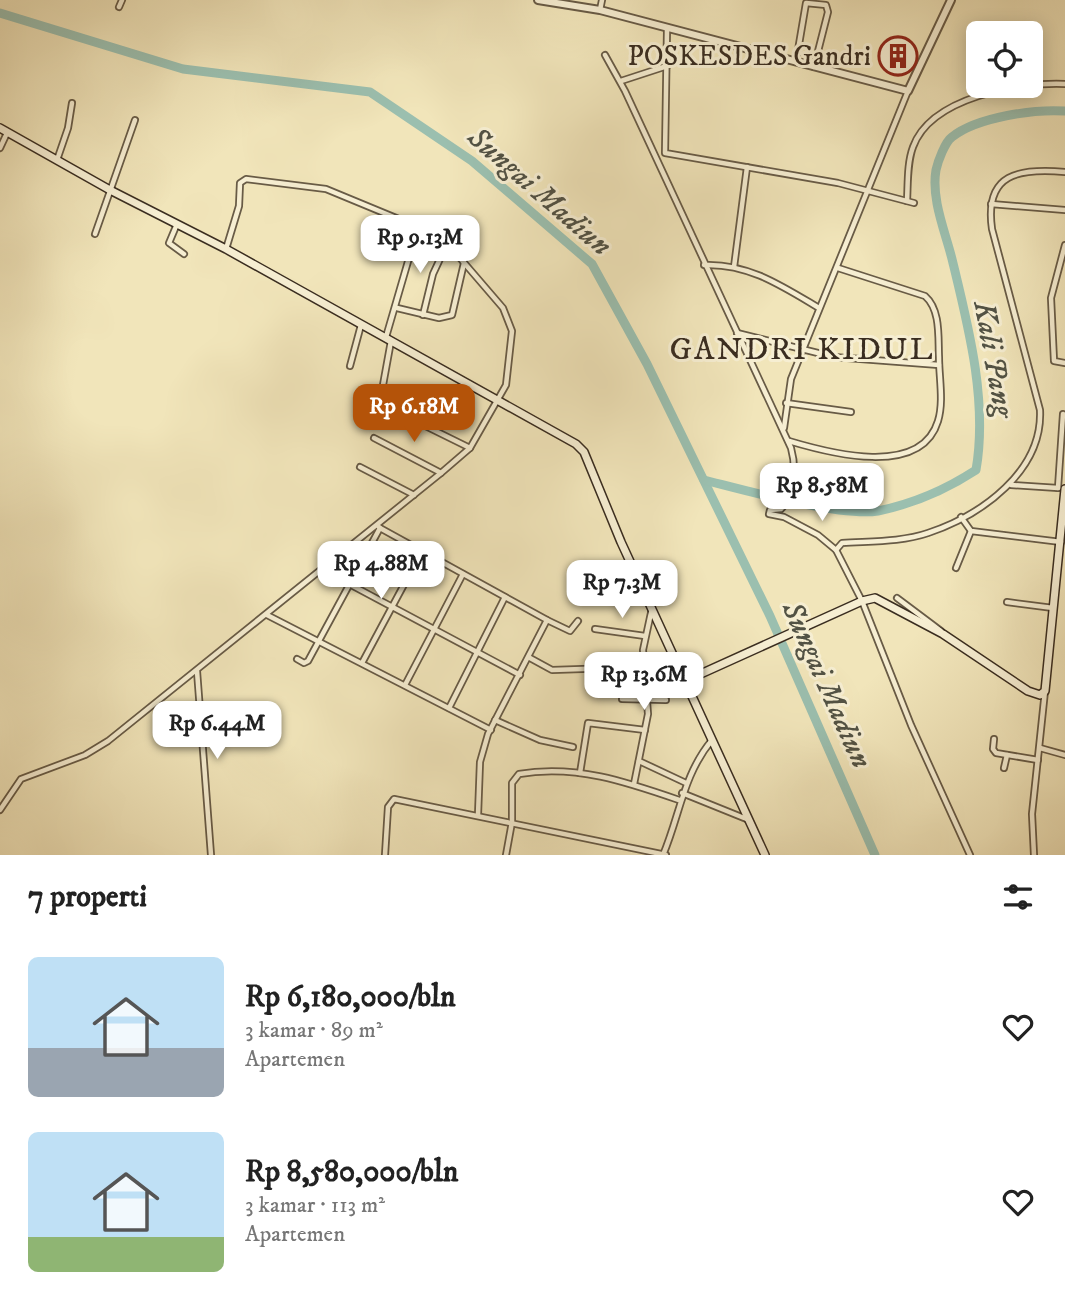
<!DOCTYPE html>
<html lang="id">
<head>
<meta charset="utf-8">
<style>
  body { margin:0; font-family:"IM FELL DW Pica",serif; background:#f2f2f2; color:#222; height:100vh; display:flex; flex-direction:column; font-size:26px; white-space:nowrap }
  * { box-sizing:border-box; margin:0 }
  p { font-size:23px; color:#767676 }
  .icon { flex:none; width:38px; height:38px; fill:none; stroke:currentColor; stroke-width:2; stroke-linecap:round; stroke-linejoin:round }
  .map { position:relative; height:855px; overflow:hidden }
  .sheet { display:flex; flex-direction:column; background:#fff; flex:1 }
  .sheet>* { flex:none }
  .buttons { position:absolute; left:966px; top:21px; display:grid; gap:14px }
  .buttons a { display:grid; place-items:center; width:77px; height:77px; border-radius:10px; background:#fff; box-shadow:0 4px 18px #0003; font-size:35px }
  .price { position:absolute; translate:-50% -60px; padding:0 16px; border-radius:14px; background:#fff; color:#222; font-size:23px; line-height:46px; filter:drop-shadow(0 2px 4px #0008) }
  .price::after { content:''; position:absolute; left:50%; top:42px; width:21px; height:16px; margin-left:-10px; background:inherit; clip-path:polygon(0 0,100% 0,50% 100%) }
  .price.active { background:#b45309; color:#fff }
  ul { padding:0; list-style:none }
  li { display:flex; align-items:center; gap:21px; height:175px; padding:0 28px }
  li span { display:grid; place-items:center; flex:none; width:196px; height:140px; border-radius:10px; color:#555 }
  li>.icon { margin-inline-start:auto }
  span .icon { width:84px; height:84px; fill:#fffc; stroke-width:1 }
  li b { font-size:30px }
  h2 { display:flex; justify-content:space-between; align-items:center; height:84px; padding:0 28px; font-size:30px }
  .map>svg:first-child { display:block }
  .lines { fill:none; stroke-linecap:round; stroke-linejoin:round }
  .river { stroke:#9bbfaf; stroke-width:9 }
  .minor-casing { stroke:#685b46; stroke-width:8 }
  .tertiary-casing { stroke:#685b46; stroke-width:10 }
  .secondary-casing { stroke:#3a2d20; stroke-width:10 }
  .minor { stroke:#f6eed2; stroke-width:4.5 }
  .tertiary { stroke:#f6eed2; stroke-width:6 }
  .secondary { stroke:#f6eed2; stroke-width:7 }
  .labels { text-anchor:middle; dominant-baseline:central; stroke-width:6; stroke-linejoin:round; paint-order:stroke }
  .poi-label { font-size:28px; fill:#3a2d20; stroke:#f6eed2; text-anchor:end }
  .water-label { font-size:30px; font-style:italic; fill:#525244; stroke:#f6eed2 }
  .quarter-label { font-size:32px; letter-spacing:2px; fill:#3a2d20; stroke:#f6eed2 }
</style>
</head>
<body>
<div class="map">
<svg width="1065" height="855" viewBox="0 0 1065 855">
  <rect width="100%" height="100%" fill="#f1e5ba"/>
  <filter id="stains"><feTurbulence type="fractalNoise" baseFrequency=".00286" numOctaves="4"/><feColorMatrix values="0 0 0 0 .2 0 0 0 0 .09 0 0 0 0 .02 0 0 0 .5 -.17"/></filter>
  <radialGradient id="worn" r=".72"><stop offset=".6" stop-color="#630" stop-opacity="0"/><stop offset="1" stop-color="#630" stop-opacity=".3"/></radialGradient>
  <g class="lines">
    <g class="river">
      <path d="M0,13L183,69L370,92L472,161L592,264L647,364L770,616L875,855"/>
      <path d="M704,480C744,490 840,517 878,511C912,504 947,489 976,470C988,401 968,325 952,259C945,231 931,199 936,170C938,161 945,142 952,137C977,117 1034,109 1065,111"/>
    </g>
    <g class="minor-casing">
      <g id="minor">
        <path d="M119,7L122,0"/>
        <path d="M600,10L602,0"/>
        <path d="M667,30L665,153L838,183L914,203"/>
        <path d="M605,55L625,91L791,448C796,466 796,495 781,509L770,510L769,514L784,517L818,535L836,550L862,601L911,725L970,855"/>
        <path d="M796,62L806,3L826,5L828,12L814,67"/>
        <path d="M621,81L667,66"/>
        <path d="M0,148L7,133"/>
        <path d="M57,160L68,128L72,103"/>
        <path d="M907,201C908,183 907,163 913,147C931,97 1019,82 1065,84"/>
        <path d="M991,204L1065,210"/>
        <path d="M177,224L169,243L184,254"/>
        <path d="M95,234L135,120"/>
        <path d="M1065,245L1051,298L1054,361L1065,363"/>
        <path d="M704,265C748,263 782,286 819,308"/>
        <path d="M734,267L747,167"/>
        <path d="M397,308L439,318L452,315L464,263"/>
        <path d="M423,315L433,274L446,246"/>
        <path d="M737,333L834,357L939,365"/>
        <path d="M386,337L418,227"/>
        <path d="M350,366L361,325"/>
        <path d="M383,385L391,341"/>
        <path d="M786,403L851,412"/>
        <path d="M391,409L470,448"/>
        <path d="M784,428L791,379L908,91"/>
        <path d="M374,438L441,473"/>
        <path d="M789,441C829,453 921,478 938,421C944,401 939,378 939,357C938,338 941,310 925,296L838,268"/>
        <path d="M360,467L414,495"/>
        <path d="M1011,485L1058,488"/>
        <path d="M1058,488L1063,414"/>
        <path d="M961,517L971,531L1061,542"/>
        <path d="M380,528L547,620L488,734L480,762L478,815"/>
        <path d="M836,550L842,543C870,541 902,542 928,533C982,515 1043,471 1040,410L992,229C984,173 1019,168 1065,172"/>
        <path d="M956,568L971,531"/>
        <path d="M323,570L520,675"/>
        <path d="M897,598L941,631"/>
        <path d="M1007,602L1053,608"/>
        <path d="M267,615L491,730"/>
        <path d="M547,620L570,631L578,621"/>
        <path d="M595,629L645,636"/>
        <path d="M530,658L552,670L643,667"/>
        <path d="M297,659L304,663L308,661L380,528L378,526"/>
        <path d="M362,663L422,551"/>
        <path d="M197,671L211,855"/>
        <path d="M405,685L463,574"/>
        <path d="M622,699L666,700"/>
        <path d="M449,708L505,597"/>
        <path d="M495,720L540,740L573,747"/>
        <path d="M994,739L993,749L996,753L1038,760"/>
        <path d="M1040,748L1065,755"/>
        <path d="M639,761L686,783"/>
        <path d="M1004,768L1007,755"/>
        <path d="M580,773L588,723L645,730"/>
        <path d="M634,784L648,714L643,650L652,608"/>
        <path d="M682,793L749,820"/>
        <path d="M0,810L21,779L85,755L108,741L441,473L470,448L506,385L512,331L503,308L460,258L418,227L326,189L246,179L240,183L239,206L226,249"/>
        <path d="M385,855L388,807L394,799L666,855"/>
        <path d="M506,855L512,822V783L519,774C575,764 627,782 679,800"/>
        <path d="M663,855C680,815 683,775 712,740"/>
        <path d="M1034,855L1032,814L1045,691"/>
      </g>
    </g>
    <g class="tertiary-casing">
      <path id="tertiary" d="M538,0L600,10L908,91L951,0"/>
    </g>
    <g class="secondary-casing">
      <g id="secondary">
        <path d="M0,128L110,190L226,249L576,444L584,452L621,542L765,855"/>
        <path d="M685,681L862,601L875,598L943,634L1028,691L1040,695L1045,691L1065,489"/>
      </g>
    </g>
    <use href="#minor" class="minor"/>
    <use href="#tertiary" class="tertiary"/>
    <use href="#secondary" class="secondary"/>
  </g>
  <defs>
    <g id="building-ring" transform="scale(2.0125)"><circle r="9.5" fill="#f6eed2" stroke="#8f2418" stroke-width="1.5"/><path d="M-4-6H4V6H1V3H-1V6H-4ZM-2.5-4.3h1.7v1.8h-1.7ZM.8-4.3h1.7v1.8H.8ZM-2.5-1h1.7V.8h-1.7ZM.8-1h1.7V.8H.8Z" fill="#8f2418"/></g>
  </defs>
  <g fill-rule="evenodd">
    <use href="#building-ring" x="898" y="56"/>
  </g>
  <g class="labels">
    <g class="poi-label">
      <text x="871" y="56">POSKESDES Gandri</text>
    </g>
    <g class="water-label">
      <text transform="translate(539 192) rotate(41)">Sungai Madiun</text>
      <text transform="translate(993 359) rotate(80)">Kali Pang</text>
      <text transform="translate(826 685) rotate(66)">Sungai Madiun</text>
    </g>
    <g class="quarter-label">
      <text x="802" y="350">GANDRI KIDUL</text>
    </g>
  </g>
  <rect width="100%" height="100%" filter="url(#stains)"/>
  <rect width="100%" height="100%" fill="url(#worn)"/>
</svg>
<div class="buttons">
<a><svg class="icon" aria-label="locate" viewBox="0 0 24 24"><circle cx="12" cy="12" r="6"/><path d="M12 2v4M12 18v4M2 12h4M18 12h4"/></svg></a>
</div>
<b class="price" style="left:420px;top:275px">Rp 9.13M</b>
<b class="price active" style="left:414px;top:444px">Rp 6.18M</b>
<b class="price" style="left:822px;top:523px">Rp 8.58M</b>
<b class="price" style="left:381px;top:601px">Rp 4.88M</b>
<b class="price" style="left:622px;top:620px">Rp 7.3M</b>
<b class="price" style="left:644px;top:712px">Rp 13.6M</b>
<b class="price" style="left:217px;top:761px">Rp 6.44M</b>
</div>
<section class="sheet">
<h2>7 properti<svg class="icon" aria-label="filters" viewBox="0 0 24 24"><path d="M4 7h16M4 17h16"/><circle cx="9" cy="7" r="2"/><circle cx="15" cy="17" r="2"/></svg></h2>
<ul>
<li><span style="background:linear-gradient(#bfe0f5 65%,#9aa5b1 0)"><svg class="icon" aria-label="home" viewBox="0 0 24 24"><path d="M3 11l9-7 9 7M6 9v11h12V9"/></svg></span><div><b>Rp 6,180,000/bln</b><p>3 kamar · 89 m²</p><p>Apartemen</p></div><svg class="icon" aria-label="heart" viewBox="0 0 24 24"><path d="M12 20l-8-8c-3-5 5-10 8-4 3-6 11-1 8 4z"/></svg></li>
<li><span style="background:linear-gradient(#bfe0f5 75%,#8fb573 0)"><svg class="icon" aria-label="home" viewBox="0 0 24 24"><path d="M3 11l9-7 9 7M6 9v11h12V9"/></svg></span><div><b>Rp 8,580,000/bln</b><p>3 kamar · 113 m²</p><p>Apartemen</p></div><svg class="icon" aria-label="heart" viewBox="0 0 24 24"><path d="M12 20l-8-8c-3-5 5-10 8-4 3-6 11-1 8 4z"/></svg></li>
</ul>
</section>
</body>
</html>
